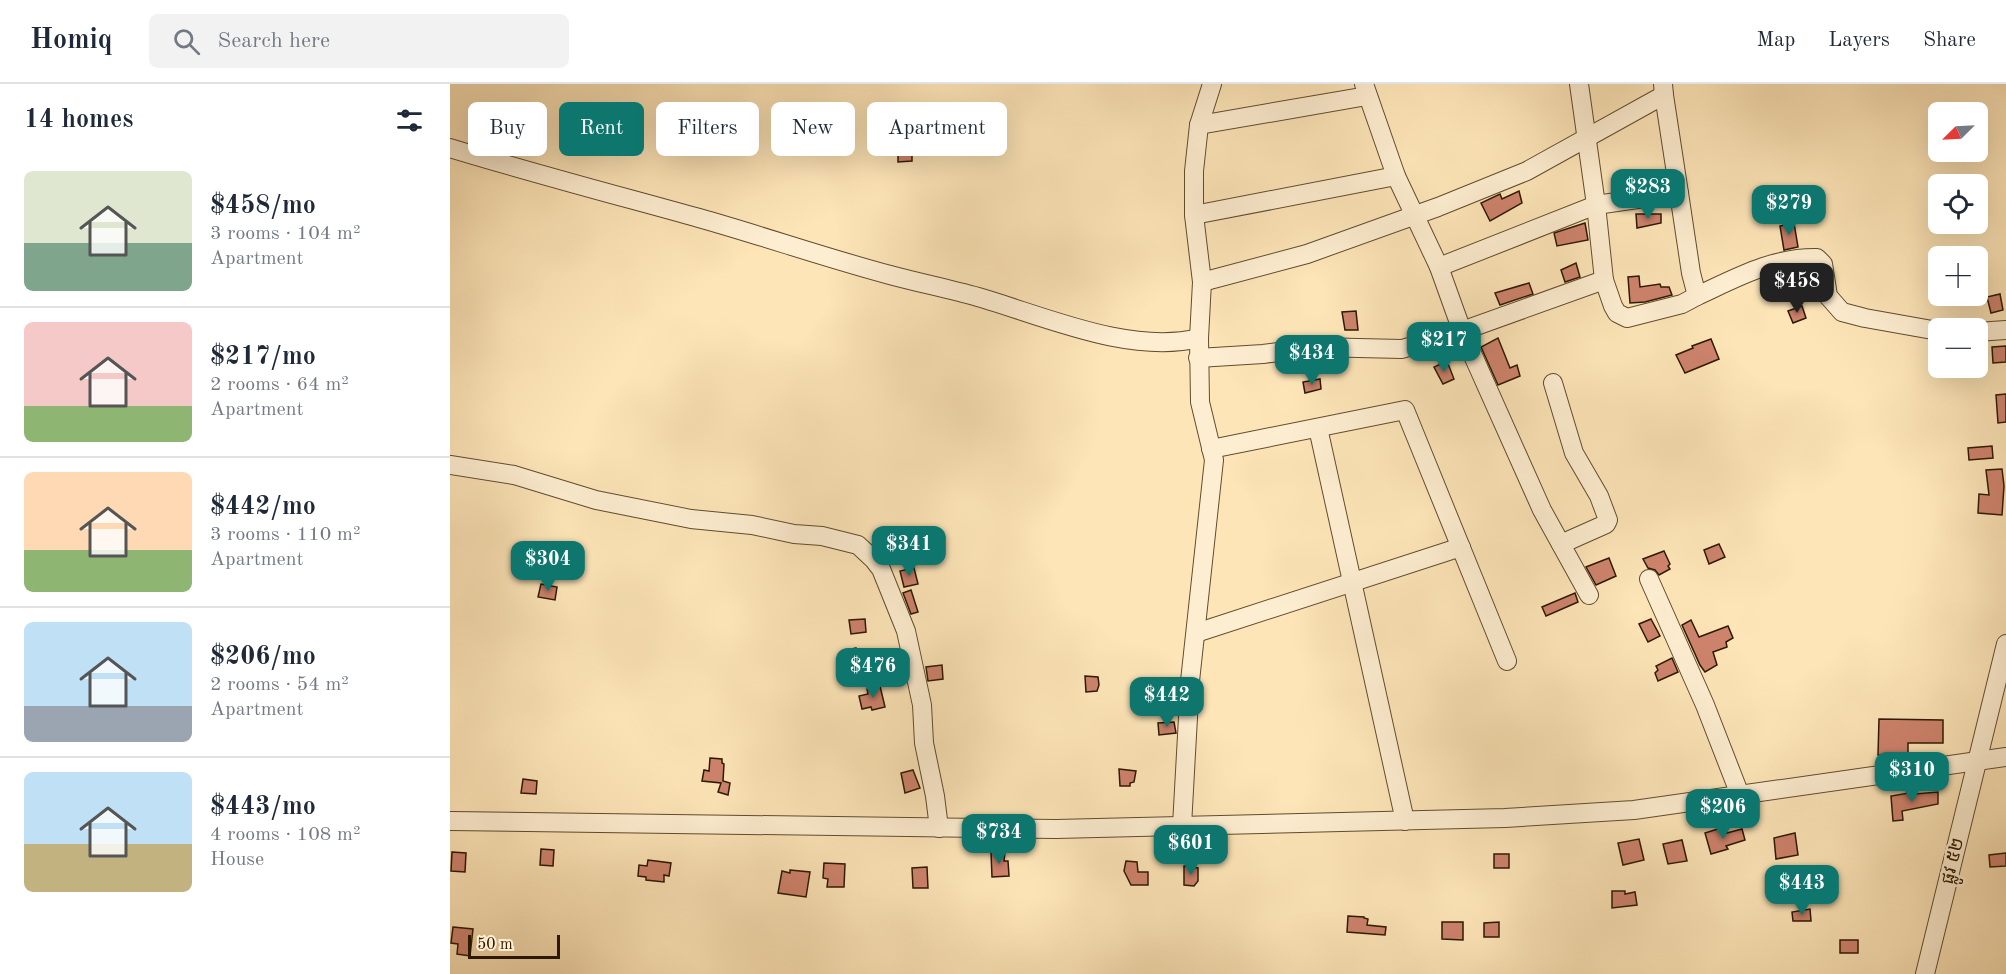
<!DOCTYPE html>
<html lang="en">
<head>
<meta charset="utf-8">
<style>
  body { margin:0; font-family:"Old Standard TT","Noto Sans Khmer",serif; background:#f2f2f3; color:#1f2937; height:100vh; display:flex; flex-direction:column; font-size:22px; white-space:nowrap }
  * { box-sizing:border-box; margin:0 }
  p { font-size:20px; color:#747a83 }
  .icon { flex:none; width:33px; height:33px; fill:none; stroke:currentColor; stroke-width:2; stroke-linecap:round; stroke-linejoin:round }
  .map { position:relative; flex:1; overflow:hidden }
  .drawer { display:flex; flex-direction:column; background:#fff; width:450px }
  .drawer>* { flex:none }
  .guide { position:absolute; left:18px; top:18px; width:570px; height:54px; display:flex; gap:12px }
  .needle { width:39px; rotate:246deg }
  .controls { position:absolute; left:1478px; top:18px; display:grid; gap:12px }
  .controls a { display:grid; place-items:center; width:60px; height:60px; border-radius:9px; background:#fff; box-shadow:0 6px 24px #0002; font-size:30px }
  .scale { position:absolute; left:18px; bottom:15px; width:92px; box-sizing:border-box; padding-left:6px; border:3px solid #2c1900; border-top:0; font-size:16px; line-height:21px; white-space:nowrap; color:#2c1900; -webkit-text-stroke:4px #feeed1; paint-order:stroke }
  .price { position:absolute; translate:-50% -51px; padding:0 14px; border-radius:12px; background:#0f766e; color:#fff; font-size:20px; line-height:39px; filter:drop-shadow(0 2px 3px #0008) }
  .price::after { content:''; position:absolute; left:50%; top:36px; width:18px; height:14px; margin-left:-9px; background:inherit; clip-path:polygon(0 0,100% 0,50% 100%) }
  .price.current { background:#222; color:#fff }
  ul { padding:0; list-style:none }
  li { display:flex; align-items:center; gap:18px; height:150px; padding:0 24px }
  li+li { border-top:2px solid #e0e1e3 }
  li span { display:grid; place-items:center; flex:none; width:168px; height:120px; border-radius:9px; color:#555 }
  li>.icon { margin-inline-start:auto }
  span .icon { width:72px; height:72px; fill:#fffc; stroke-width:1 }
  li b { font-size:26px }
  h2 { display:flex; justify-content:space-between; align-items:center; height:72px; padding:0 24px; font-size:26px }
  .pill { padding:0 21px; border-radius:9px; background:#fff; box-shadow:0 6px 24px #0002; font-size:21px; line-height:54px }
  .pill.current { background:#0f766e; color:#fff }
  header { display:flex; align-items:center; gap:36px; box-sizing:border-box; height:84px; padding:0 30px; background:#fff; border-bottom:2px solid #e0e1e3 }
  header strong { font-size:28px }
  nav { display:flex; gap:33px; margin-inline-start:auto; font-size:21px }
  .search { width:420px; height:54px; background:#f2f2f3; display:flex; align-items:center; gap:15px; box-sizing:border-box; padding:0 21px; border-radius:9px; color:#747a83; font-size:22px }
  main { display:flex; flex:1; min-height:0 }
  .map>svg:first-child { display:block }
  .building { fill:#ce836d; stroke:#2c1900; stroke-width:1.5 }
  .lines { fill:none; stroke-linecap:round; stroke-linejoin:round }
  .minor-casing { stroke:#604c2e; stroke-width:20 }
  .minor { stroke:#feeed1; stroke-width:18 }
  .labels { text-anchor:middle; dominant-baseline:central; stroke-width:5; stroke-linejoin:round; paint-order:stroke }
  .street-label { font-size:18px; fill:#2c1900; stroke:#feeed1 }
</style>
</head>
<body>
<header>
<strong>Homiq</strong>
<div class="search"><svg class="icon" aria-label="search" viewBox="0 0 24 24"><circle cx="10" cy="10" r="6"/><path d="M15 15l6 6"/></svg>Search here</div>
<nav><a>Map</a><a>Layers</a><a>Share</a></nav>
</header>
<main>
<section class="drawer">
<h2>14 homes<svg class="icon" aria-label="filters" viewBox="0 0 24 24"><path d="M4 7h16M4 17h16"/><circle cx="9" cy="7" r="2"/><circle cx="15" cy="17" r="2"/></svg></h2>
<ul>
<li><span style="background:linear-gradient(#dfe7d0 60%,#7fa58c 0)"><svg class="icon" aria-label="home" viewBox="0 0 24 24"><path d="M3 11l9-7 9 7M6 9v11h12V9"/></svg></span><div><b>$458/mo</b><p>3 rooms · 104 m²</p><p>Apartment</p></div></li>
<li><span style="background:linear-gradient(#f6c9c9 70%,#8fb573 0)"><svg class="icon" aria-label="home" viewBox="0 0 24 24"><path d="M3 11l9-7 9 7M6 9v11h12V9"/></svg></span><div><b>$217/mo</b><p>2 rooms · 64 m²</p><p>Apartment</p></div></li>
<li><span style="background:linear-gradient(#ffd9b3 65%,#8fb573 0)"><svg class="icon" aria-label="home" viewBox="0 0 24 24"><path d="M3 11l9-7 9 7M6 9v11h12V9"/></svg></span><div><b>$442/mo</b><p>3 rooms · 110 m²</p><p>Apartment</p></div></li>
<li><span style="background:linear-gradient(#bfe0f5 70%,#9aa5b1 0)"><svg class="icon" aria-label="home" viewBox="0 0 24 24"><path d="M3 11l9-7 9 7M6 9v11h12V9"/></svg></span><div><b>$206/mo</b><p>2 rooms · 54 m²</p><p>Apartment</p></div></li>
<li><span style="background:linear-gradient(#bfe0f5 60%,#c2b280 0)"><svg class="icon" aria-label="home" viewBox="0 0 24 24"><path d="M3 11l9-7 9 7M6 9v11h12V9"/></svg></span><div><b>$443/mo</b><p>4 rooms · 108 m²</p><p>House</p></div></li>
</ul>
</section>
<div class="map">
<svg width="1556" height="890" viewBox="0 0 1556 890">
  <rect width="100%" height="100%" fill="#fde5b8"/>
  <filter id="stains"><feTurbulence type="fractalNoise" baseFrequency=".00333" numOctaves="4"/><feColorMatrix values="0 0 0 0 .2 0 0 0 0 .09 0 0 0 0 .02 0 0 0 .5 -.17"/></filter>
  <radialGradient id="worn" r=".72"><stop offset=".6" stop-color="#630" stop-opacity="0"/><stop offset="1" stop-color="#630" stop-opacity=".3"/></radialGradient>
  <g class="building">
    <path d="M448,63H462V77L448,78Z"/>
    <path d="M1069,107L1072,119L1040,137L1031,119L1050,110L1052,115Z"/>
    <path d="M1186,130H1211V139L1187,144Z"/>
    <path d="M1135,139L1138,156L1107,162L1104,149Z"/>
    <path d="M1344,139L1348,163L1334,166L1330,142Z"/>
    <path d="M1126,179L1130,193L1115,198L1111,186Z"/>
    <path d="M1189,192L1190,203L1210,200L1211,203H1219L1222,211L1195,218L1180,219L1178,193Z"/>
    <path d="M1079,199L1083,210L1050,221L1045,209Z"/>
    <path d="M1550,210L1553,226L1541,229L1537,213Z"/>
    <path d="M1352,222L1356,234L1343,239L1338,227Z"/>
    <path d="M906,227L908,246H895L892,228Z"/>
    <path d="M1048,254L1060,284L1067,281L1070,292L1048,301L1031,263Z"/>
    <path d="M1261,255L1269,275L1235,289L1226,271L1243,264L1242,262Z"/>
    <path d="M1556,262V278L1543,279L1542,263Z"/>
    <path d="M997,277L1004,295L993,300L984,283Z"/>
    <path d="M870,295L871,305L855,309L853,298Z"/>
    <path d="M1556,310V338L1548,339L1546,311Z"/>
    <path d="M1542,362L1543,374L1519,376L1518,364Z"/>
    <path d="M1552,385L1554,402L1552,431L1528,429L1529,410L1539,411L1536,386Z"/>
    <path d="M1269,460L1275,473L1259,480L1254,466Z"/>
    <path d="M1214,467L1220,480L1218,482L1220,485L1209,491L1205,486L1198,484L1193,475Z"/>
    <path d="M1159,474L1166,492L1146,501L1136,483Z"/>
    <path d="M464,484L468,500L454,503L450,487Z"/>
    <path d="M91,500L107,503L105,516L88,513Z"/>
    <path d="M461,506L468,528L461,530L453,509Z"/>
    <path d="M1125,509L1128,518L1096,532L1092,523Z"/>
    <path d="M415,535L416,548L401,550L399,536Z"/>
    <path d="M1201,535L1210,552L1198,558L1189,540Z"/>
    <path d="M1241,536L1249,553L1278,542L1283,554L1276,558L1277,563L1263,568L1267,581L1255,588L1250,581L1232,541Z"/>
    <path d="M406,564L411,579L399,583L394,567Z"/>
    <path d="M1222,574L1228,588L1208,597L1205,589L1208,586L1206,582Z"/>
    <path d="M492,581L493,595L478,597L476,583Z"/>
    <path d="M635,592L648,593L649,601L647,607L636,608Z"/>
    <path d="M430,602L435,623L422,626L421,623L412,625L409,612L418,610L417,605Z"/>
    <path d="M1429,635L1493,636V659H1458V672L1428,671Z"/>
    <path d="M724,638L726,649L709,651L708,639Z"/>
    <path d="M260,674L272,675V679L274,680L273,697L280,699L278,711L268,708L271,699L252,697L254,686L259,687Z"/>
    <path d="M669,685L686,687L684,698L680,699V702H670Z"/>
    <path d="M463,686L470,704L455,709L451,689Z"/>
    <path d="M73,695L87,697L86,710L71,709Z"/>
    <path d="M1464,708L1465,710L1488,708V720L1452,727L1453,736L1443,737L1441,712Z"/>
    <path d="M1271,744L1273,750L1292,745L1295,756L1276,762L1278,765L1261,770L1255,749Z"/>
    <path d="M1345,749L1348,771L1326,775L1324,754Z"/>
    <path d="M1189,755L1194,776L1173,781L1168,759Z"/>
    <path d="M1232,756L1237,777L1218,780L1213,760Z"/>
    <path d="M91,765L104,766L103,782L90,781Z"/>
    <path d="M546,767L555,768L554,777H558L559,792L542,793L541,768L545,769Z"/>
    <path d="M2,768L16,769L15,788L1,787Z"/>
    <path d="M1556,769V782L1540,783L1539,771Z"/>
    <rect x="1044" y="770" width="15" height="14"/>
    <path d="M198,776L221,779L219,792L214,791V798L196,796V793L188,792L189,781L197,782Z"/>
    <path d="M676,777L687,778L688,788H698V801H681L674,787Z"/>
    <path d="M374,779L395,780L394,803H377L378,795L373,794Z"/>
    <path d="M734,782L748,784V797L744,802L734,801Z"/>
    <path d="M477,783L478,804H463L462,784Z"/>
    <path d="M340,786L360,788L356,813L328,809L332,787L340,789Z"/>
    <path d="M1162,807H1175V810L1185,808L1187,821L1162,824Z"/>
    <path d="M1360,825L1361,837H1343L1342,828Z"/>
    <path d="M898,832L914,833V834L918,835L917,841L936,843L935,851L897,848Z"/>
    <path d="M992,838H1013V856L992,855Z"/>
    <path d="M1049,838V853H1034V839Z"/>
    <path d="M3,843L23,845L20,872L7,870L8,860L1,859Z"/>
    <rect x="1390" y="856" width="18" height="13"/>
  </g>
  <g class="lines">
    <g class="minor-casing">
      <g id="minor">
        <path d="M914,0L946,92L989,183L1012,247L1092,426L1139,511"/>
        <path d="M1129,0L1146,121L1154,196L1163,222L1167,229L1177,234L1232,220L1247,212"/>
        <path d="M1214,11L1229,109"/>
        <path d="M749,41L917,12"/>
        <path d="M0,64C82,89 166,111 249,134C313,152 376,174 440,191C470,199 499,205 528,213C594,232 680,271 749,254L750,318L764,376L740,597L732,742"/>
        <path d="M744,131L946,92"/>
        <path d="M989,183L1146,121L1229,109L1241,189L1247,212C1286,194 1323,173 1367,174L1373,180L1378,212L1392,228L1415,234L1488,247"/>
        <path d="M752,198L857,170L988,123L1077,87L1214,11L1213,0"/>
        <path d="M1527,248L1556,246"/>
        <path d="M749,254L752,198L744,131V87L749,41L762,0"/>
        <path d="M748,274L813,270L865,263L952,265L1012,247L1154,196"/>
        <path d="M1103,299L1124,369L1149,412L1158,436L1156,440L1111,460"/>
        <path d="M868,344L955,737"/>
        <path d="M761,365L955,326L1057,577"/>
        <path d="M0,381L64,391L146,416L241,435L302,441L344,450L372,452L408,461L424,476L431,485L456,547L472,621L474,659L485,712L489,744"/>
        <path d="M1199,495L1255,621L1290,711"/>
        <path d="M746,549L1011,463"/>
        <path d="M0,737L606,745L1055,734L1184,726L1556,673"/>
        <path d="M1475,890L1556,560"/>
      </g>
    </g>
    <use href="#minor" class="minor"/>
  </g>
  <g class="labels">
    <g class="street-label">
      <text transform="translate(1503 777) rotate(-76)">ផ្លូវ ៥២</text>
    </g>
  </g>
  <rect width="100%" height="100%" filter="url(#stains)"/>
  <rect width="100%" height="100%" fill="url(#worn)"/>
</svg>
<div class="controls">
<a><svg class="needle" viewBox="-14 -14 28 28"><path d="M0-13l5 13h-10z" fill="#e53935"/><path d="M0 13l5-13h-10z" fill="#747a83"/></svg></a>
<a><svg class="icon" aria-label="locate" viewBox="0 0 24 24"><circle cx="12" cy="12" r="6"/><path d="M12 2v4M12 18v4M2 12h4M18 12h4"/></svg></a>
<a>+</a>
<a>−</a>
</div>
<div class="scale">50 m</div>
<b class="price" style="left:1198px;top:136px">$283</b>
<b class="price" style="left:1339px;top:152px">$279</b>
<b class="price current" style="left:1347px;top:230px">$458</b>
<b class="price" style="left:994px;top:289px">$217</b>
<b class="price" style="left:862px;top:302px">$434</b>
<b class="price" style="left:459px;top:493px">$341</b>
<b class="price" style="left:98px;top:508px">$304</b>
<b class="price" style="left:423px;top:615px">$476</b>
<b class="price" style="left:717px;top:644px">$442</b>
<b class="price" style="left:1462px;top:719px">$310</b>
<b class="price" style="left:1273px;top:756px">$206</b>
<b class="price" style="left:549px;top:781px">$734</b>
<b class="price" style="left:741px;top:792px">$601</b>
<b class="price" style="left:1352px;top:832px">$443</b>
<div class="guide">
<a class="pill">Buy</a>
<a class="pill current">Rent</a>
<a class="pill">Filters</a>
<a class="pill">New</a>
<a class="pill">Apartment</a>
</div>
</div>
</main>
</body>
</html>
